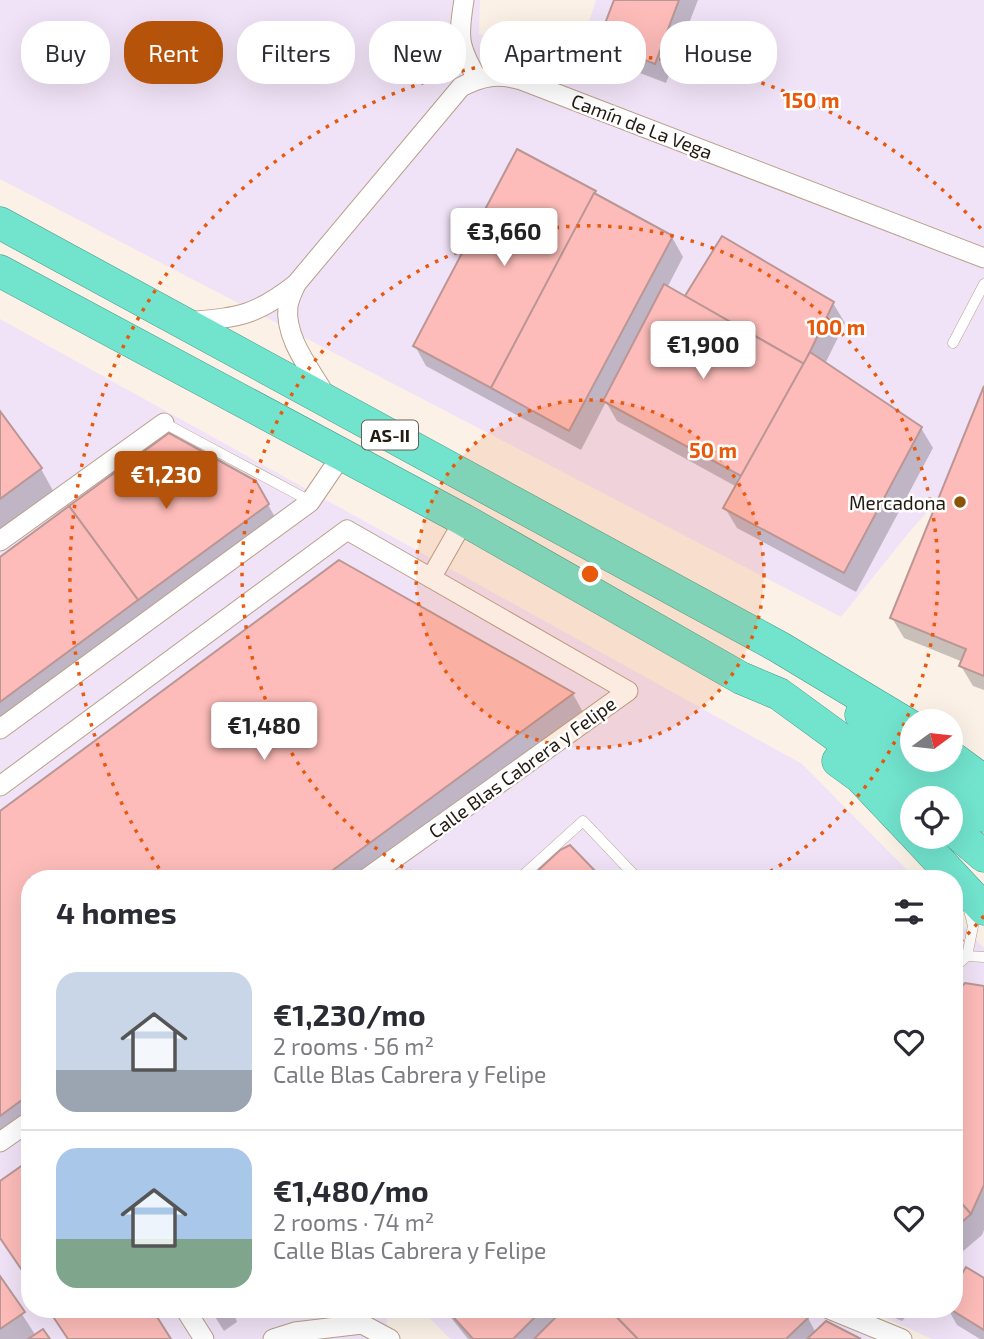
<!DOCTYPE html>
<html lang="en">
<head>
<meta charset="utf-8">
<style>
  body { margin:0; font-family:"Exo 2",sans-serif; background:#f2f2f3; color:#2b2b33; height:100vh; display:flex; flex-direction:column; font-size:26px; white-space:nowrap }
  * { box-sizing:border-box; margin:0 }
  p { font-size:23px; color:#7c7c81 }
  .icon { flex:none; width:38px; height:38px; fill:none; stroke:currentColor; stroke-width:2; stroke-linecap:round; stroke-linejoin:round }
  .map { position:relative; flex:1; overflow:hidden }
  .drawer { position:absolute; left:21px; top:870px; width:942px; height:448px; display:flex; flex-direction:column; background:#fff; border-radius:28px; box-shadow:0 7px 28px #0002 }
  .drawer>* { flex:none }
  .banner { position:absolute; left:21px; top:21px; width:943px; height:63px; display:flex; gap:14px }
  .needle { width:46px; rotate:75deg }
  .buttons { position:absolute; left:900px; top:709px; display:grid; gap:14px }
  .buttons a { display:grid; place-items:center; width:63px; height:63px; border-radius:50%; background:#fff; box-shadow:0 7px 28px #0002; font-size:35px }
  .price { position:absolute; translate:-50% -60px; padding:0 16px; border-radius:7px; background:#fff; color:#222; font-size:23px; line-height:46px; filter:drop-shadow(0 2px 4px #0008) }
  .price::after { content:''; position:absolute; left:50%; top:42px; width:21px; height:16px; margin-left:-10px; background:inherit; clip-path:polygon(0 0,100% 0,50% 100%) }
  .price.active { background:#b45309; color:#fff }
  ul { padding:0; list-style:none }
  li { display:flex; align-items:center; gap:21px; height:175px; padding:0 35px }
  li+li { border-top:2px solid #e1e1e2 }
  li span { display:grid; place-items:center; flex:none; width:196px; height:140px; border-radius:21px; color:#555 }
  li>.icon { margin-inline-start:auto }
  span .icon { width:84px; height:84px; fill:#fffc; stroke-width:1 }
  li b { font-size:30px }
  h2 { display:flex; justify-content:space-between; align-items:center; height:84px; padding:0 35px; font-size:30px }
  .chip { padding:0 24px; border-radius:28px; background:#fff; box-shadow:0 7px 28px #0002; font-size:24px; line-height:63px }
  .chip.active { background:#b45309; color:#fff }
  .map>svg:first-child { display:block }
  .industrial { fill:#f1e3f7 }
  .shadow { fill:#0003 }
  .building { fill:#fdbcb9; stroke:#ba9795; stroke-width:2 }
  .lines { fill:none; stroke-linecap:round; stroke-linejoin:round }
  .service-casing { stroke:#b9a08a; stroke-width:11 }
  .minor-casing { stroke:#b9a08a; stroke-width:21 }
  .trunk-casing { stroke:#3f9984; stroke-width:33 }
  .service { stroke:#fff; stroke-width:10 }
  .minor { stroke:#fff; stroke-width:19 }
  .trunk { stroke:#72e4ce; stroke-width:32 }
  .ring { fill:none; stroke:#e8590c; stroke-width:3.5; stroke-dasharray:3.5 7 }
  .poi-dot { fill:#8b5507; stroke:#fff; stroke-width:2.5 }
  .labels { text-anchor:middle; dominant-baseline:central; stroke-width:5; stroke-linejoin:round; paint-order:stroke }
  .shield { fill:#fff; stroke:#655f58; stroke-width:2 }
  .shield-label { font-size:18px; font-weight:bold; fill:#231a11 }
  .street-label { font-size:19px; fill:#231a11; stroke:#fff }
  .poi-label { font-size:19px; fill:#231a11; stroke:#fff; text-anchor:end }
  .centre { fill:#e8590c; stroke:#fff; stroke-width:3.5 }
  .ring-label { font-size:21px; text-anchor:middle; font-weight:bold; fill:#e8590c; stroke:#fff; stroke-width:5; stroke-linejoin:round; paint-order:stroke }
</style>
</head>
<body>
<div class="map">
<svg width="984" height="1339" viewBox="0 0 984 1339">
  <rect width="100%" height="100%" fill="#fbf1e7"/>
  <g class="industrial">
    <path d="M0,0H480L479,34L576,62L596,0H984V451L911,530L841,617L0,179Z"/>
    <path d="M0,319L802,764L915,878H30V1309H387V1326L396,1339H0Z"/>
    <path d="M954,918L984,948V1339H932L866,1309H954Z"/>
    <path d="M421,1309H805L851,1325L883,1339H450Z"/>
  </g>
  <g class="shadow">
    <path d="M616,0H698L666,83L611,62L600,42Z"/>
    <path d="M672,237L683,257L667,288L685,298L833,303L845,323L825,364L921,428L933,448L856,592L737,528L725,508L737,487L617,421L606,402L581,450L426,366L415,346Z"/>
    <path d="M984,390V690L973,686L961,666L963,662L904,638L892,618Z"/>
    <path d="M0,414L41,469L56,496L0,537Z"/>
    <path d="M255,482L283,531L0,730V559Z"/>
    <path d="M339,562L573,694L584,714L361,878H30V1123L0,1131V813Z"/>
    <path d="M570,847L600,878H532L561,851Z"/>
    <path d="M966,985L984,987V1230L982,1235L954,1259V997Z"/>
    <path d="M967,1269L984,1280V1339H980L957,1325L948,1309H954V1290Z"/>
    <path d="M0,1280L36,1336L48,1339H0Z"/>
    <path d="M210,1309H233L237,1322L224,1331Z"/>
    <path d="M255,1309H284L259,1317Z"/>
    <path d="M444,1309H778L808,1318L816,1333L857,1339H468Z"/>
    <path d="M874,1309H913L902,1321Z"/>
    <path d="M916,1309H925L920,1314Z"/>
  </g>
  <g class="building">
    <path d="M614,0H679L655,64L598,42Z"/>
    <path d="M517,149L596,191L491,388L413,346Z"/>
    <path d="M594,193L673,236L569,431L491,388Z"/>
    <path d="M722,236L834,302L804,364L685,296Z"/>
    <path d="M664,284L804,364L741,476L603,401Z"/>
    <path d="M810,352L922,427L844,573L723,508Z"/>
    <path d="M984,386V676L959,666L966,649L890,618Z"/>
    <path d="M0,411L42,468L0,499Z"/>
    <path d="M169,433L256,481L269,504L138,600L69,506Z"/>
    <path d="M69,506L138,600L0,702V557Z"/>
    <path d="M339,560L574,693L322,878H30V1094L0,1116V811Z"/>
    <path d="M570,845L602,878H530L560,850Z"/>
    <path d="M965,983L984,986V1185L971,1214L954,1195V994Z"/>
    <path d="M30,1160V1282L0,1238V1181Z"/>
    <path d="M954,1195L971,1214L954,1229Z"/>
    <path d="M966,1267L984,1278V1330L950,1309H954V1287Z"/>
    <path d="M0,1276L25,1312L0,1329Z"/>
    <path d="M48,1309H152L171,1339H68Z"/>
    <path d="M446,1309H543L513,1339H473Z"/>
    <path d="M564,1309H609L638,1339H534Z"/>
    <path d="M609,1309H784L809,1317L786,1339H638Z"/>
    <path d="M826,1321L861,1339H807Z"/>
    <path d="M43,1329L50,1339H28Z"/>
  </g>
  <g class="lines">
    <g class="service-casing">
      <g id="service">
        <path d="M953,343L984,284"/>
        <path d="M164,423L310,501"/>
        <path d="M520,878L583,821L637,878"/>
        <path d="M967,956L984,957"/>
        <path d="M954,968L967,956L973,926L968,906"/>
      </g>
    </g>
    <g class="minor-casing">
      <g id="minor">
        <path d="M464,0C458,37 458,46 477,78"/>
        <path d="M296,284C293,291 289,299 288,306C284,339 312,371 327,398"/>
        <path d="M187,322C238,317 254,317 296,284L461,87C482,76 498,73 521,80L984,258"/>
        <path d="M0,541L164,423"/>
        <path d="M0,729L310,502L342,455"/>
        <path d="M0,786L347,530L431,578L464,520"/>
        <path d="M367,878L628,691L431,578"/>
        <path d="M0,1142L30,1121"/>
        <path d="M185,1309L204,1339"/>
        <path d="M829,1309L902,1339"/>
        <path d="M273,1339L295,1332L362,1324L390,1339"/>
      </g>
    </g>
    <g class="trunk-casing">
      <g id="trunk">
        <path d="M0,223L779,647L912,727"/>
        <path d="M0,271L464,520L741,678L779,694L886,772L916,798"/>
        <path d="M861,715L912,756"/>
        <path d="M950,756L984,781"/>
        <path d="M916,760L984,816"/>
        <path d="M838,761L860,777L912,832"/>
        <path d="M950,827L984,856"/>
        <path d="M916,836L984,909"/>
      </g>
    </g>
    <use href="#service" class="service"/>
    <use href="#minor" class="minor"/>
    <use href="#trunk" class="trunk"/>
  </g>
  <circle cx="590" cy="574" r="174" fill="#e8590c" fill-opacity=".12"/>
  <g class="ring">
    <circle cx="590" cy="574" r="174"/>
    <path d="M421 878A348 348 0 1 1 759 878"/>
    <path d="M984 916A522 522 0 0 1 956 946M165 877A522 522 0 0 1 984 232"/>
  </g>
  <circle class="poi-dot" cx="960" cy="502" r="7"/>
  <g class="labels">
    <rect class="shield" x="362" y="420.5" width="56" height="29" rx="5"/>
    <g class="shield-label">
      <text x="390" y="435">AS-II</text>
    </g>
    <g class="street-label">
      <text transform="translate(642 126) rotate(21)">Camín de La Vega</text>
      <text transform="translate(522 767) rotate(-36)">Calle Blas Cabrera y Felipe</text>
    </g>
    <g class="poi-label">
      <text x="946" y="502">Mercadona</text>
    </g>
  </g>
  <circle cx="590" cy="574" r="10" class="centre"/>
  <g class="ring-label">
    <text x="811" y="108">150 m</text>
    <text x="836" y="335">100 m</text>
    <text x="713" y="458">50 m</text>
  </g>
</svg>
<div class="buttons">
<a><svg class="needle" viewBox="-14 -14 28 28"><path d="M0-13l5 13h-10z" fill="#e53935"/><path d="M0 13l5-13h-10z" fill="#7c7c81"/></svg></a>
<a><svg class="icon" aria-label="locate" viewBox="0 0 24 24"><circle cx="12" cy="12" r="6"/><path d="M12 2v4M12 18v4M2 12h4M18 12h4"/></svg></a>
</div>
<b class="price" style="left:504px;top:268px">€3,660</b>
<b class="price" style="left:703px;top:381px">€1,900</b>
<b class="price active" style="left:166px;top:511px">€1,230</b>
<b class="price" style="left:264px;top:762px">€1,480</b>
<div class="banner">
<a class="chip">Buy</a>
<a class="chip active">Rent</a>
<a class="chip">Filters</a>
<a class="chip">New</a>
<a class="chip">Apartment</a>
<a class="chip">House</a>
</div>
<section class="drawer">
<h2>4 homes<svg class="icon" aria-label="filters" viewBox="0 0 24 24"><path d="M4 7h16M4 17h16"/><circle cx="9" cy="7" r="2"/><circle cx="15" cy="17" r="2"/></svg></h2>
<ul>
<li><span style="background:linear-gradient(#c9d6e8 70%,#9aa5b1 0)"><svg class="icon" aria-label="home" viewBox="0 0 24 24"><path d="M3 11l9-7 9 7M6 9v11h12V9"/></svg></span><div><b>€1,230/mo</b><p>2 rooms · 56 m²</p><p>Calle Blas Cabrera y Felipe</p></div><svg class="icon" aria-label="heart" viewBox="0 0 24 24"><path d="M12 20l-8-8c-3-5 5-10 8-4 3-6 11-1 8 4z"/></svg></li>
<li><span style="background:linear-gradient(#a9c7e8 65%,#7fa58c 0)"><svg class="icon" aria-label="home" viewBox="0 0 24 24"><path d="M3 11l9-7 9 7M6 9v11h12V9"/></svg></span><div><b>€1,480/mo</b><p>2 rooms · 74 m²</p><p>Calle Blas Cabrera y Felipe</p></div><svg class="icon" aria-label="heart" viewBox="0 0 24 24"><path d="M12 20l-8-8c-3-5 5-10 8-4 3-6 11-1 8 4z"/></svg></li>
</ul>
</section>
</div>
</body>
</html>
